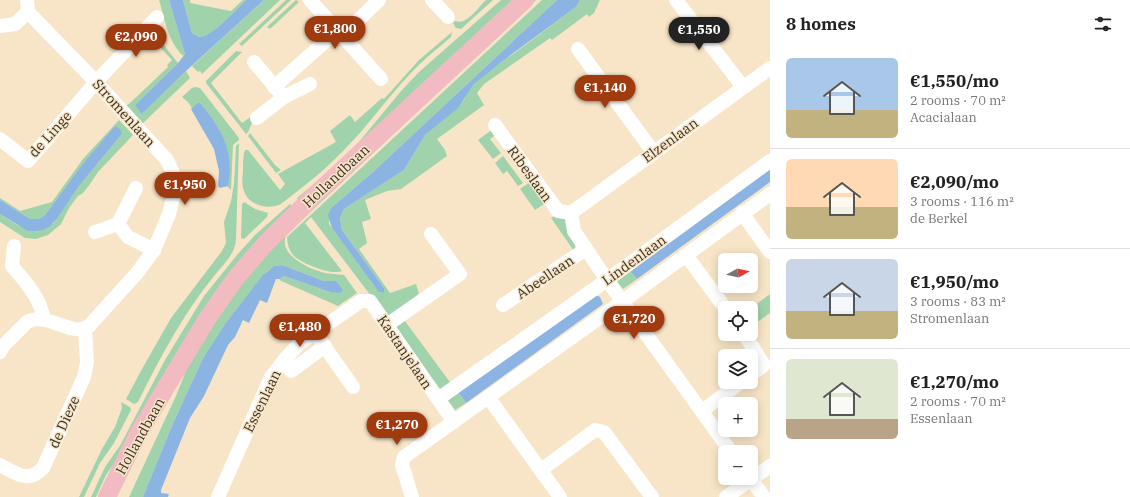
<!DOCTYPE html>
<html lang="en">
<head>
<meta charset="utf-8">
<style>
  body { margin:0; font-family:"IBM Plex Serif",serif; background:#f6f6f6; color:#222; height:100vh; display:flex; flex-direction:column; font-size:15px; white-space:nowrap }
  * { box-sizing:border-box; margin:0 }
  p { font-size:13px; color:#767676 }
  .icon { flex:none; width:22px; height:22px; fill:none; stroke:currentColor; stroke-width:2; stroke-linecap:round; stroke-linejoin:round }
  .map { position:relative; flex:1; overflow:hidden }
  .side { display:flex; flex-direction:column; background:#fff; width:360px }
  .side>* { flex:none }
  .needle { width:26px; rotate:82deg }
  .buttons { position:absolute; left:718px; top:253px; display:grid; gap:8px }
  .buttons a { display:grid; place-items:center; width:40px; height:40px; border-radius:6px; background:#fff; box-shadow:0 2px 10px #0003; font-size:20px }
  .price { position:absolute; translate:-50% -34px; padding:0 9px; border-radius:14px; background:#a03b10; color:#fff; font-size:13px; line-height:26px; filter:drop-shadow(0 1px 2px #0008) }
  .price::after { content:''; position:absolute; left:50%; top:24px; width:12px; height:9px; margin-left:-6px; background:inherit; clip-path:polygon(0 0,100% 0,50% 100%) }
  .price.selected { background:#222; color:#fff }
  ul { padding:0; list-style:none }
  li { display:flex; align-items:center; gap:12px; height:100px; padding:0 16px }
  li+li { border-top:1px solid #e0e0e0 }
  li span { display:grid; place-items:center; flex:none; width:112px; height:80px; border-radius:6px; color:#555 }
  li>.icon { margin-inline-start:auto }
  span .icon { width:48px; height:48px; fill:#fffc; stroke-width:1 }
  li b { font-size:17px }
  h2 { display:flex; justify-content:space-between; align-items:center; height:48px; padding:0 16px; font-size:17px }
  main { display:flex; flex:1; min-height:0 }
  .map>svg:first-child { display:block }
  .green { fill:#a0d3ab }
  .water { fill:#8bb4e3 }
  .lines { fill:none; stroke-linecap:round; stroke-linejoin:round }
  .minor { stroke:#fff; stroke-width:14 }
  .major { stroke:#f1bbc1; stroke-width:18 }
  .labels { text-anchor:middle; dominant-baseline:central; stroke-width:3; stroke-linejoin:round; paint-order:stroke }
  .street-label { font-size:14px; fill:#373024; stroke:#f8e5c7 }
</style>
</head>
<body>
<main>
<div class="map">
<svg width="770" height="497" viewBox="0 0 770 497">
  <rect width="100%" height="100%" fill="#f8e5c7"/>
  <g class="green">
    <path d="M159,0H169L185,54L183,56C168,41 165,20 159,0Z"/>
    <path d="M183,0H190V3L231,11L243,0H246C236,9 213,36 200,37L192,33Z"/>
    <path d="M264,0H280L202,74L200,71L198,72L192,66Z"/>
    <path d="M286,0H291L242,46L239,44Z"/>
    <path d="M296,0L299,2L270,29L267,27Z"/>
    <path d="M486,0H493L461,29L456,28L453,23L455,21C467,26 478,7 486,0Z"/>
    <path d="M501,0H516L300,203L297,198L326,174L358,143L402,90L419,72Z"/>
    <path d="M531,0H536L286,235C278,255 309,269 325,273C331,274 337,274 344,275L357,293L338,306L279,280L284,276L330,292L336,281H324L282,265L274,266L266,272L225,324L203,358L171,428L143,497H129L175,398L190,361L253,264Z"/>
    <path d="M542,0H557L373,172L330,209L329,224L332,228L381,293L384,290V288L342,230L340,218L344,209L404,170L425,135L464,100C474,77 500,64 520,49C539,35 557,21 576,7L580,0H600L594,13L589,17L587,14L552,40L550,38L484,84L477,93L484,105L437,139L445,150L447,156L401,189L387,191L365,200L371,219L362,222L367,243L359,249L390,293L416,284L419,294L387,317L311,217L305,223L342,271C332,276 300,263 293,255C289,250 287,244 287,237Z"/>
    <path d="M155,22L162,43L178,63L135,105L143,113L186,71L190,78L142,124L126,106L128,104H129L168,67L167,65L172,60L146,32Z"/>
    <path d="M452,32L451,37C437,49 423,60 410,74C387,98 368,126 344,150C325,170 303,187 281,204C268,210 249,206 244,191C241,184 243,176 243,169C243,162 243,155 245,150H248L280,190L285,184L278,174L336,142L330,131L350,115L355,122L382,98L384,99L419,60Z"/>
    <path d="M236,51L242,52L211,83L242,123L253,115L254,118C251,123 250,131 246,134L206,83V81Z"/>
    <path d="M195,87L200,88L239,138V140L233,145L231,190L227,186L219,129L200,103L192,108L188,102L182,97L192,88Z"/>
    <path d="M119,120L133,135L98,172L90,184L83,193L78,196L69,208L61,224L48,235L36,239L25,238L0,222V214L19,226L53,224L79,186L122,134L116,126L114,127L84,162L45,215L39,219H30L0,200V198L20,211L52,202L83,159Z"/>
    <path d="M493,129L497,134L490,139L501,153L493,159L478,140Z"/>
    <path d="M250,133L275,165L281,170L276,173L248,136Z"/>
    <path d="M239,143L236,240C235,254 223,265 214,276C183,314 160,358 138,402L134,404L126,399L142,369L171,318L222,251L226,243L224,222L231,201L234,184L236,146Z"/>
    <path d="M503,156L523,183L518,186L507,171L503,174L495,163Z"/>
    <path d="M532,181L547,202L535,210L520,189Z"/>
    <path d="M244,202L255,209L268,213L267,217L244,239L241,238L242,204Z"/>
    <path d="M290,204L294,208L122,452L106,475L96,497H91L105,467L121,444L165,360L204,296L237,255L255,235Z"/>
    <path d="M555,216L567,220L575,244V248L574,251L551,218Z"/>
    <path d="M628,269L637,279L623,289L616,280Z"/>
    <path d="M770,294V313L752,326L751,324V308Z"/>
    <path d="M402,317L452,385L442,392L392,324Z"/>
    <path d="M458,392L466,403L455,410L447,399Z"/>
    <path d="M121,402L130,407L131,410L114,443L100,463L84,497H79L102,449L115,427L122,408Z"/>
  </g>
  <g class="water">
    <path d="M169,0H183L192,33L200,37C213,36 236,9 246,0H264L186,71L143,113H141L135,105L178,63L185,54Z"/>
    <path d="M557,0H580L576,7L500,63L474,84L458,108L425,135L404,170L344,209L340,218L342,230L384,288V293L379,292L332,228L328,216L330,209L373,172Z"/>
    <path d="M198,103H200C221,128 235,151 228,186L220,188L218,186L219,171L214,149L191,109Z"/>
    <path d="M116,126L120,129L122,134L79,186L56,220L49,227L43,230L35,231H28L0,214V200L30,219H39L45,215L84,162L114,127Z"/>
    <path d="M770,167V182L637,279L628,269Z"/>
    <path d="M282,265L324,281H336L343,290L340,293L330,292L284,276L280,279H276L267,303L260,300L249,323L243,320L235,337L228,345L204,396L190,418L161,490V493L169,494L168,497H143L171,428L203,358L225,324L263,275L274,266Z"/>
    <path d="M594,294L600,297L603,304L466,403L458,392Z"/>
  </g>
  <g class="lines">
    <g class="minor">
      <path d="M310,0L381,79"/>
      <path d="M432,0L448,17"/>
      <path d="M676,0L743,87"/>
      <path d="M0,26L15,24L28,12"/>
      <path d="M578,49L654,153"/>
      <path d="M254,62L281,94"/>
      <path d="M274,87L327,40L336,34L343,35L379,0"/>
      <path d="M257,118L284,97L310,84"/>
      <path d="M495,125L558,211L571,213"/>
      <path d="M0,139L28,161L96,82L157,17"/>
      <path d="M136,188L118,224L128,237L154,250"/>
      <path d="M571,213L574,231L607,280L731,452"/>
      <path d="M571,213L770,68"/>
      <path d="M742,213L770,252"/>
      <path d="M95,232L118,224"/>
      <path d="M14,246L12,266C26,282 40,298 44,319"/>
      <path d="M686,255L725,308"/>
      <path d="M503,305L586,249"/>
      <path d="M387,325L460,274L431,234"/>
      <path d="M315,333L353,387"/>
      <path d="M744,334L764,365L751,375"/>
      <path d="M0,352L4,345L27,322C48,311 71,338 89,326L137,273L154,250L169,214L175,189L173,173L167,160L96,82L28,12L27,0"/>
      <path d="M291,371L325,346"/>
      <path d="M488,397L560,497"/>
      <path d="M438,399L607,280L770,161"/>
      <path d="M702,411L741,382"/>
      <path d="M0,465C16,473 28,484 43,468L84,377L87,362L85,329"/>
      <path d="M541,470L595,430L604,432L652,497"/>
      <path d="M750,478L764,497"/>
      <path d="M218,497L271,377L285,359L300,343L315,333L361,301H370L454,422"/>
      <path d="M412,497L402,465L404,457L623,301L770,194"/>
      <path d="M726,497L770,466"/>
    </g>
    <path class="major" d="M107,497L138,434L207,319L235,279L266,243L317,193L525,0"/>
  </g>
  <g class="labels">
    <g class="street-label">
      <text transform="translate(124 113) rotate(48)">Stromenlaan</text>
      <text transform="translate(50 134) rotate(-48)">de Linge</text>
      <text transform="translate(670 140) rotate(-36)">Elzenlaan</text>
      <text transform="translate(530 174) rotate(54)">Ribeslaan</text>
      <text transform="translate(336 176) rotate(-43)">Hollandbaan</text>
      <text transform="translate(634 260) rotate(-36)">Lindenlaan</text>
      <text transform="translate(545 277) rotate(-34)">Abeellaan</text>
      <text transform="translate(405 352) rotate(56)">Kastanjelaan</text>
      <text transform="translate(262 401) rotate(-64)">Essenlaan</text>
      <text transform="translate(64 422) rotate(-66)">de Dieze</text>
      <text transform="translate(140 436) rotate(-61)">Hollandbaan</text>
    </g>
  </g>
</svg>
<div class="buttons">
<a><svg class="needle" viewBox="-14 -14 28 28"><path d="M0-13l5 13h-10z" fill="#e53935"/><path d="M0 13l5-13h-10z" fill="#767676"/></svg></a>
<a><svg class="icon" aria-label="locate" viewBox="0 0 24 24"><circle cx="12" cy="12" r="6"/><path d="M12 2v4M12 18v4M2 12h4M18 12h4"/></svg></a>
<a><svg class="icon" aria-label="layers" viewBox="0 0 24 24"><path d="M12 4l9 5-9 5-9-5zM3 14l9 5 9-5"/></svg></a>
<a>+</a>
<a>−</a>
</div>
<b class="price" style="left:335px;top:50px">€1,800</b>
<b class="price selected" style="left:699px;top:51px">€1,550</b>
<b class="price" style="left:136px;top:58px">€2,090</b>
<b class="price" style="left:605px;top:109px">€1,140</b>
<b class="price" style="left:185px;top:206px">€1,950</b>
<b class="price" style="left:634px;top:340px">€1,720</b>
<b class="price" style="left:300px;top:348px">€1,480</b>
<b class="price" style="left:397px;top:446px">€1,270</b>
</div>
<section class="side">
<h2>8 homes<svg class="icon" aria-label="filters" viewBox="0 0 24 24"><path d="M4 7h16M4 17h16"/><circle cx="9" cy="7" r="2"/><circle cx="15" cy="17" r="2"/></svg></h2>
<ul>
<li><span style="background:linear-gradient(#a9c7e8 65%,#c2b280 0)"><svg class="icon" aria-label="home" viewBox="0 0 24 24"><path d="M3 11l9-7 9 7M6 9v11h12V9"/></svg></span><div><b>€1,550/mo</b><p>2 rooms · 70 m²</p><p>Acacialaan</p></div></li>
<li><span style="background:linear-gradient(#ffd9b3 60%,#c2b280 0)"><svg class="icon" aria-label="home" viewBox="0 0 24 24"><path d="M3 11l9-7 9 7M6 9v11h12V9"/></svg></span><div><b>€2,090/mo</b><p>3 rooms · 116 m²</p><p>de Berkel</p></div></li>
<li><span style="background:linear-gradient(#c9d6e8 65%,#c2b280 0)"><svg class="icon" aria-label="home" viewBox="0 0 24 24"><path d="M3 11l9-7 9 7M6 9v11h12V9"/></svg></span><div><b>€1,950/mo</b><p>3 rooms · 83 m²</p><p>Stromenlaan</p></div></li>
<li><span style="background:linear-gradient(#dfe7d0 75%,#b9a48a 0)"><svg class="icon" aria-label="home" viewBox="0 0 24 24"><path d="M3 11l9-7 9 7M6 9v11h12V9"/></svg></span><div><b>€1,270/mo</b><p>2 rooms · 70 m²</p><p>Essenlaan</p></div></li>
</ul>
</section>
</main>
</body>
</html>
